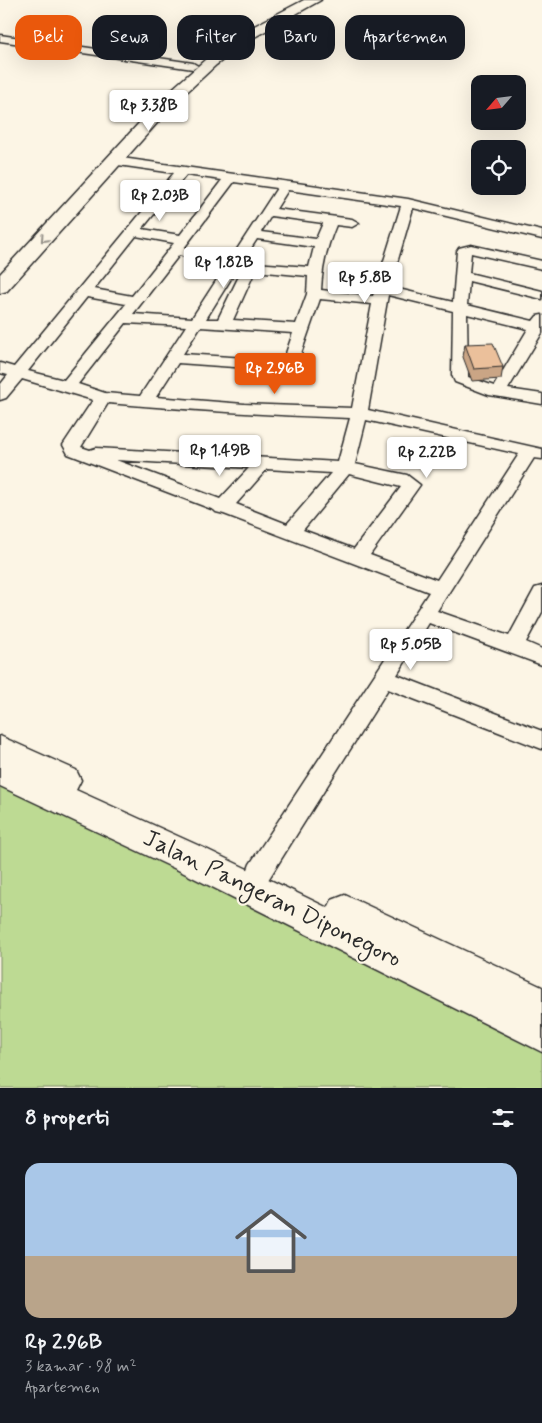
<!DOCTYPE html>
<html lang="id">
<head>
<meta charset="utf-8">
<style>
  body { margin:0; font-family:Mynerve,sans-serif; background:#20242c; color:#f1f3f6; height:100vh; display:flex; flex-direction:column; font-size:19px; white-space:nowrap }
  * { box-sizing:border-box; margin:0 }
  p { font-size:16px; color:#9ea1a6 }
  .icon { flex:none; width:28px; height:28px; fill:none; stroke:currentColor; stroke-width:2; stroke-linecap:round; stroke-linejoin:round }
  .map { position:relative; height:1088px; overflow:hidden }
  .side { display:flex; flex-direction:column; background:#171b24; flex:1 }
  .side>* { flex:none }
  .top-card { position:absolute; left:15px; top:15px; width:512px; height:45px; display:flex; gap:10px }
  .needle { width:32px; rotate:242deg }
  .tools { position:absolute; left:471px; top:75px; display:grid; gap:10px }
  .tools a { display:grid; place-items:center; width:55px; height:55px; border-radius:10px; background:#171b24; box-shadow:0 5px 20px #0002; font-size:25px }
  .price { position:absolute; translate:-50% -42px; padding:0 11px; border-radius:5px; background:#fff; color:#222; font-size:16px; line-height:32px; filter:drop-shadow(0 1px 2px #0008) }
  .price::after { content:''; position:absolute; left:50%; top:30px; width:15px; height:11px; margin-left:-8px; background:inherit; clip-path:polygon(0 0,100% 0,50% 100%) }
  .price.current { background:#ea580c; color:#fff }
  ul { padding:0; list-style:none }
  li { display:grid; align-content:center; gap:10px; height:265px; padding:0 25px }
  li+li { border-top:1px solid #363941 }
  li span { display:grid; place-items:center; height:155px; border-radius:15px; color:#555 }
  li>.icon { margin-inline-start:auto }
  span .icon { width:90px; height:90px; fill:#fffc; stroke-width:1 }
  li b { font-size:21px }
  h2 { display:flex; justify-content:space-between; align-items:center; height:60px; padding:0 25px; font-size:21px }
  .tag { padding:0 18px; border-radius:15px; background:#171b24; box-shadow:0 5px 20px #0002; font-size:18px; line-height:45px }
  .tag.current { background:#ea580c; color:#fff }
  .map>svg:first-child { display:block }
  .green { fill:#bdda93; stroke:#74825f }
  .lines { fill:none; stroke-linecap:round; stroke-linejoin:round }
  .street-casing { stroke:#2b2b2b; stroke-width:3 }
  .secondary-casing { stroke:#2b2b2b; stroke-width:3 }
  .highway-casing { stroke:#2b2b2b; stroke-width:3 }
  .street { fill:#fcf5e5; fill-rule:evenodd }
  .secondary { fill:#fcf5e5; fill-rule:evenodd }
  .highway { fill:#fcf5e5; fill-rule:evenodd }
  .wall { fill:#caa585; stroke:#2b2b2b }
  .building { fill:#ebc09b; stroke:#2b2b2b }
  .oneway { stroke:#949088 }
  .labels { text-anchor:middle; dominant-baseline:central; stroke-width:4.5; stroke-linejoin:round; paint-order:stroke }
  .near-street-label { font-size:24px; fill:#2b2b2b; stroke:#fcf5e5 }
</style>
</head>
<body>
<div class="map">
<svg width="542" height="1088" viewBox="0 0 542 1088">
  <rect width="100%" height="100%" fill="#fcf5e5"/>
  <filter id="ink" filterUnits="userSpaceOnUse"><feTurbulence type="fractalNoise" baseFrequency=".02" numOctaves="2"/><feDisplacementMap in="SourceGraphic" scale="10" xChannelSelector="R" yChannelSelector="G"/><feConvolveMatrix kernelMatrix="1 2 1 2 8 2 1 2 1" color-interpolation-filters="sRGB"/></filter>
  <g filter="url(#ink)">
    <path class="green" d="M0,768L542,1029V1088H0Z"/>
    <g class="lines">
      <g class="street-casing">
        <g id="street">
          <path d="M0,35L193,63L198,66L193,69L0,41Z"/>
          <path d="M115,157L408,199L542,231V239L413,208L390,287L453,302L457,251L459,248L471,245L542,261V269L471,253L469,273L542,291V299L469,281L467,305L533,321L537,316L542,315V333L508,389L542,394V404L489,395L455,382L452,375L453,311L388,295L368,410L542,449V459L534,458L437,611L509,636L535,588L542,586V612L526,642L542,649V665L429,623L397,675L542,731V749L388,689L268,880L259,883L250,880L247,872L250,864L429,592L224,514L216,512L214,510L68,454L63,445L93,400L22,379L6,398L0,400V385L8,375L0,373V363L14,367L174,173L111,164L109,161L111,158ZM186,175L222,180L180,235L142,229ZM234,182L277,188L230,260L184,248ZM288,190L401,206L373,296L321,290C322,267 327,246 336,225L352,227L359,223L352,219L276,209ZM271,216L323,223L316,239L261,232ZM136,236L174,243L132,296L94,289ZM257,239L314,247L309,267L242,262ZM179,255L225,267L192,318L133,314ZM237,269L242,270L218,319H206ZM255,271L308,276L307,294L296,324L233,320ZM87,297L126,304L64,380L28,371ZM320,299L372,304L352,408L244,404L156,397L178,363L276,370L297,365ZM467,314L528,329L494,386L468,377ZM126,323L186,326L140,396L105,393L78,384ZM200,327L293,333L284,359L276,360L183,354ZM108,403C187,410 269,415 350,418L338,462L96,448L90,450L81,447ZM366,420L519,454L437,580L370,555L420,485L407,475L355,464ZM116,460L249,468L220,499ZM267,469L331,473L287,524L236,504ZM349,474L401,487L354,549L303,530Z"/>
        </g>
      </g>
      <g class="secondary-casing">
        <path id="secondary" d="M304,0H321L251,39L216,65L175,103L7,291L0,293V274L163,97L206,59L241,33Z"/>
      </g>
      <g class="highway-casing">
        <path id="highway" d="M0,736L76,770L81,780L76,790L204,848L328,908L332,900L345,895L542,987V1052L178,870L0,786Z"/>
      </g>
      <use href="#street" class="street"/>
      <use href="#secondary" class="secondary"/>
      <use href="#highway" class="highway"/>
    </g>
    <path class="wall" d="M465,344L503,367L501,379L472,381L463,357Z"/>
    <path class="building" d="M493,343L503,367L474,369L465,344Z"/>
    <defs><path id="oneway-chevron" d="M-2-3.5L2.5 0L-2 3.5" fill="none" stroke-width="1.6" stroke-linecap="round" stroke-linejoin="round" transform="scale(1.25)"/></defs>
    <use class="oneway" href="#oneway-chevron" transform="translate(44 239) rotate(133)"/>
  </g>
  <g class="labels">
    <g class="near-street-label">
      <text transform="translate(272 899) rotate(26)">Jalan Pangeran Diponegoro</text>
    </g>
  </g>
</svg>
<div class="tools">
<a><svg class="needle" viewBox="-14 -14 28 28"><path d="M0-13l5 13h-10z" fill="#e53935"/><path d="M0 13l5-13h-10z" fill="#9ea1a6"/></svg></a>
<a><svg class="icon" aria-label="locate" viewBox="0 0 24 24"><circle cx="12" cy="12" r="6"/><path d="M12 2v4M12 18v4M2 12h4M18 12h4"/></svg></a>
</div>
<b class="price" style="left:149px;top:132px">Rp 3.38B</b>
<b class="price" style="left:160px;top:222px">Rp 2.03B</b>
<b class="price" style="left:224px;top:289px">Rp 1.82B</b>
<b class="price" style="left:365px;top:304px">Rp 5.8B</b>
<b class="price current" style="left:275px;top:395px">Rp 2.96B</b>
<b class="price" style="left:220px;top:477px">Rp 1.49B</b>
<b class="price" style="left:427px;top:479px">Rp 2.22B</b>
<b class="price" style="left:411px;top:671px">Rp 5.05B</b>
<div class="top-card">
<a class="tag current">Beli</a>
<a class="tag">Sewa</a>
<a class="tag">Filter</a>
<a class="tag">Baru</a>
<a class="tag">Apartemen</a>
</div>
</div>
<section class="side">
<h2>8 properti<svg class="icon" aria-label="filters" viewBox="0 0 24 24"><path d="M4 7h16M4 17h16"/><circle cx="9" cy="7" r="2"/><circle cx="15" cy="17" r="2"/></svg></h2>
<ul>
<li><span style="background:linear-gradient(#a9c7e8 60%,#b9a48a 0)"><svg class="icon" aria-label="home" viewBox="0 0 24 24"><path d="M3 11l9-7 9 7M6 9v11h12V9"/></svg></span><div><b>Rp 2.96B</b><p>3 kamar · 98 m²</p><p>Apartemen</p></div></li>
</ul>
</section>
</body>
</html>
